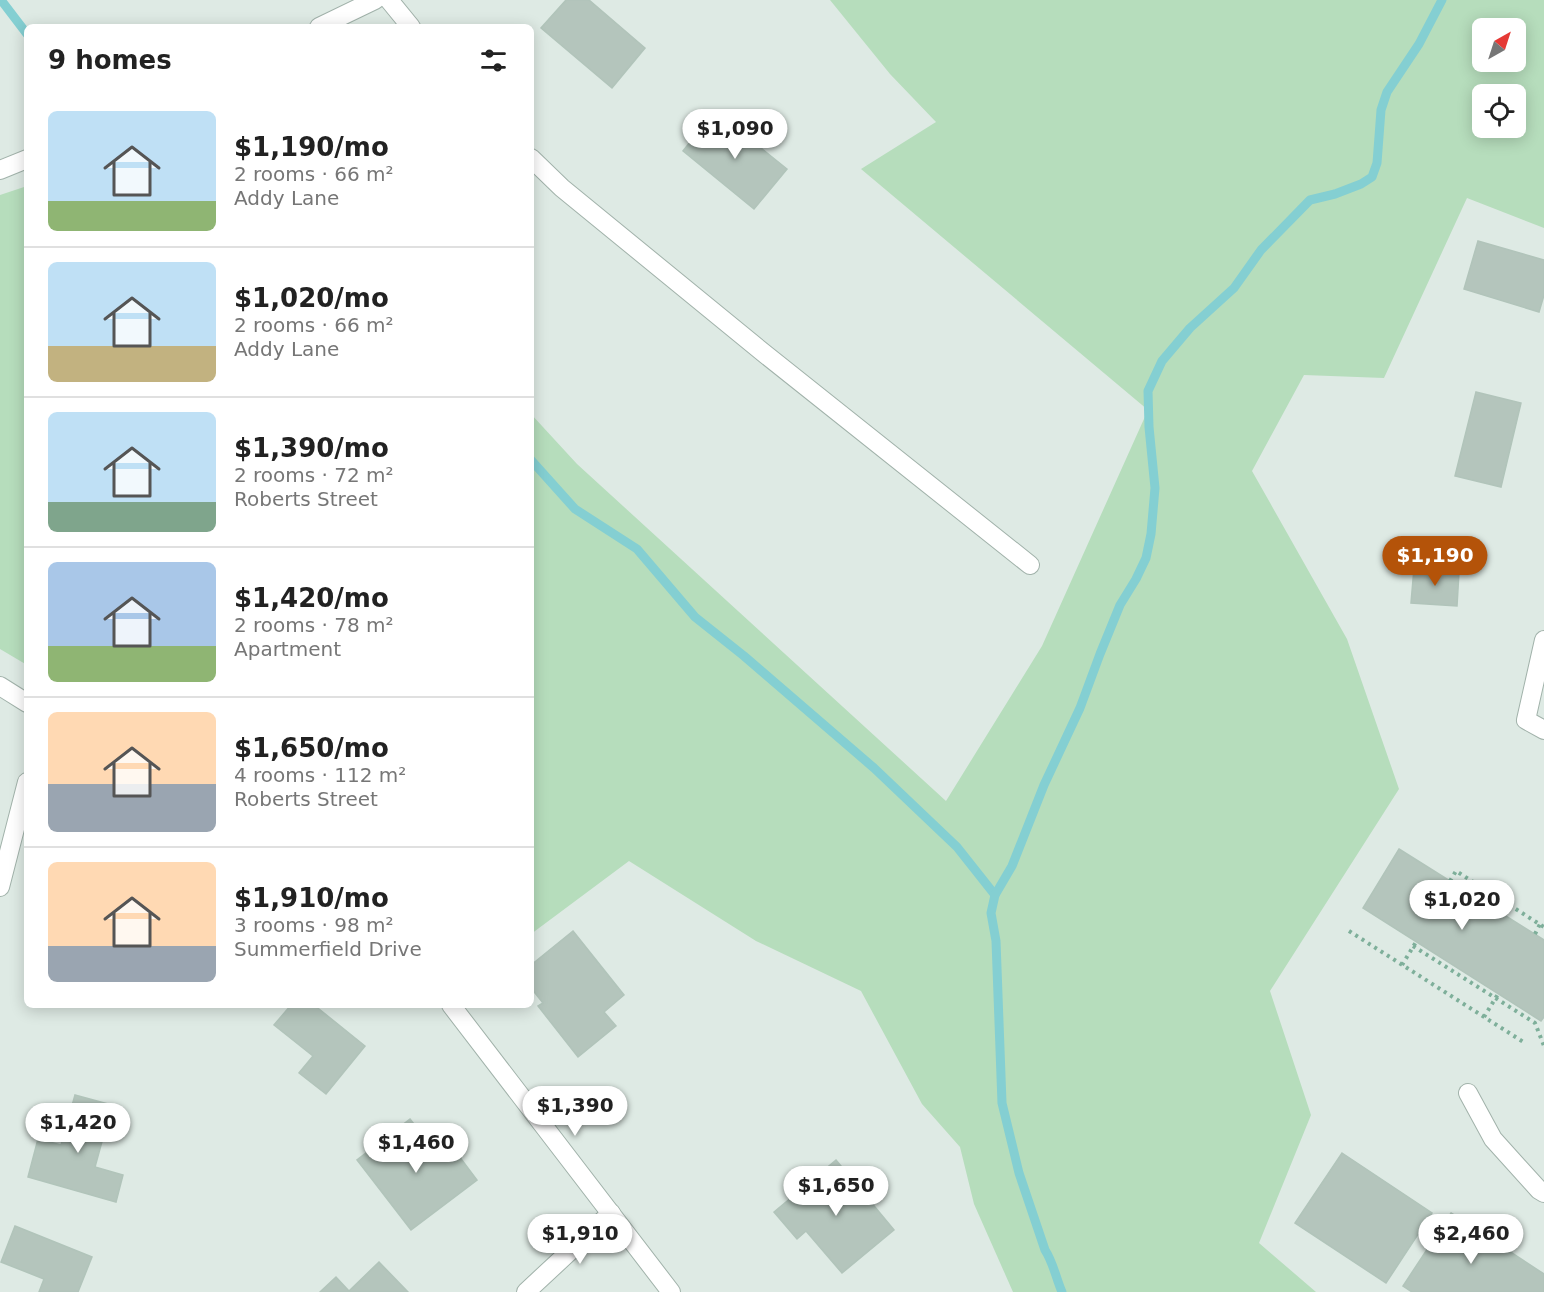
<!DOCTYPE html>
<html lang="en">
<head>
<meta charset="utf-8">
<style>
  body { margin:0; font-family:"DejaVu Sans",sans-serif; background:#f2f2f2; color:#222; height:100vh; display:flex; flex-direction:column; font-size:22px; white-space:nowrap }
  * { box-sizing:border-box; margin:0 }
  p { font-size:20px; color:#767676 }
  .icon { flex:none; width:33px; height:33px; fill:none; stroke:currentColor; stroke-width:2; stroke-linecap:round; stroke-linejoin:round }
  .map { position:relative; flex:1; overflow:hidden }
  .details { position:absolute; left:24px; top:24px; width:510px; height:984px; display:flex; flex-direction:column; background:#fff; border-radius:9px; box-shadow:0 3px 15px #0003 }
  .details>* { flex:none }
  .needle { width:39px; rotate:39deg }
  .controls { position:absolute; left:1472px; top:18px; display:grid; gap:12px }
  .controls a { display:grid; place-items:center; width:54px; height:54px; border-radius:9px; background:#fff; box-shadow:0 3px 15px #0003; font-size:30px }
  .price { position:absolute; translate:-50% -51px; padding:0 14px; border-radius:21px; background:#fff; color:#222; font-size:20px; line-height:39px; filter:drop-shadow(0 2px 3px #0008) }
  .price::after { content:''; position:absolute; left:50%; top:36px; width:18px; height:14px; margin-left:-9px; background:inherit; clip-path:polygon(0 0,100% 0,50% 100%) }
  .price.current { background:#b45309; color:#fff }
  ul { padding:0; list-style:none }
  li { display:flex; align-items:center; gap:18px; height:150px; padding:0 24px }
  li+li { border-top:2px solid #e0e0e0 }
  li span { display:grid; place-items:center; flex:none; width:168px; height:120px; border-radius:9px; color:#555 }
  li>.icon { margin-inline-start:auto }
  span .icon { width:72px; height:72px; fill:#fffc; stroke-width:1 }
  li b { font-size:26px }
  h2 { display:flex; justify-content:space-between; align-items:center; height:72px; padding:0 24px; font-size:26px }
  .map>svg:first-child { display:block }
  .green { fill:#b6ddbc; fill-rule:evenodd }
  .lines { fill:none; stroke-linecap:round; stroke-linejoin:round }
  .stream { stroke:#84cfd2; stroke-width:9 }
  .building { fill:#b4c5bc; stroke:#b1c4ba; stroke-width:1.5 }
  .service-casing { stroke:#a1b2aa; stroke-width:20 }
  .minor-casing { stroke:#a1b2aa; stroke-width:20 }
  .path { stroke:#7eaf9a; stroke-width:4; stroke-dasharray:3 4.5; stroke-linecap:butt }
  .service { stroke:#fff; stroke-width:18 }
  .minor { stroke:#fff; stroke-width:18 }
</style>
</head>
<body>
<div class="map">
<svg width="1544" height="1292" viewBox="0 0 1544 1292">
  <rect width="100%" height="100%" fill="#deeae4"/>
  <g class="green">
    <path d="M830,0H1544V228L1467,198L1384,378L1304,375L1252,471L1347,639L1399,789L1270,991L1311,1115L1259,1243L1316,1292H1013L974,1204L960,1147L922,1104L861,991L756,941L629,861L531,934V414L577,464L946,801L1042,646L1148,410L861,169L936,122L890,74ZM1482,28H1515V62H1482ZM1482,94H1515V128H1482Z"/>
    <path d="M27,186V665L0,649V195Z"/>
  </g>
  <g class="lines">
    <g class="stream">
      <path d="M1,0L27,34"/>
      <path d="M531,460L575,509L637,549L695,617L744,656L874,768L957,847L995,895"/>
      <path d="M1062,1292C1056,1278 1053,1262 1045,1250L1019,1173L1002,1103L996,941L991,913L995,895L1012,866L1044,785L1080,708L1100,654L1120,605L1136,579L1146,558L1151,534L1155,488L1149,427L1148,391L1162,361L1190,328L1234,288L1261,250L1310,200L1335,194L1361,184L1372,177L1377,163L1381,110L1387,92L1419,44L1442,0"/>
    </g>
  </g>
  <g class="building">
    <path d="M566,0H589L645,48L612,88L541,28Z"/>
    <path d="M715,111L787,169L754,209L683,151Z"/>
    <path d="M1478,241L1544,260V295L1539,312L1464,289Z"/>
    <path d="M1476,392L1521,403L1501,487L1455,476Z"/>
    <path d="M1414,568L1459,572L1457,606L1411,603Z"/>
    <path d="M1399,849L1544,940V1017L1541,1021L1363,908Z"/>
    <path d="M573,931L624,995L604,1012L616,1026L578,1057L538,1006L543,1003L531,988V965Z"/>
    <path d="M291,1005H314L365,1046L326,1094L299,1073L313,1056L274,1025Z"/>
    <path d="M75,1095L112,1105L95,1167L123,1175L116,1202L28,1177L38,1139L61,1145Z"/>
    <path d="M410,1119L437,1154L450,1144L477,1180L411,1230L357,1160Z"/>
    <path d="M1342,1153L1432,1213L1386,1283L1295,1223Z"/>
    <path d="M836,1160L894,1230L842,1273L806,1231L797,1239L774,1212Z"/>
    <path d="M1451,1213L1544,1274V1292H1412L1403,1286Z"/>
    <path d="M15,1226L92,1257L78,1292H39L44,1279L1,1262Z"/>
    <path d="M379,1262L408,1292H320L336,1277L349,1291Z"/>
  </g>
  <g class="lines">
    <g class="service-casing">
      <g id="service">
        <path d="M389,0L411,27"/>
        <path d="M531,158L562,188L765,354L1030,565"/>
        <path d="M1468,1093L1493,1139L1539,1190L1544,1193"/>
      </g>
    </g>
    <g class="minor-casing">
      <g id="minor">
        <path d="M319,27L375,0"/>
        <path d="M0,170L27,159"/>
        <path d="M1544,640L1526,720L1544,730"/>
        <path d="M0,686L27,703"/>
        <path d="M0,887L27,782"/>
        <path d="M451,1005L671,1292"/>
        <path d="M526,1292L611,1213"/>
      </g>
    </g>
    <g class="path">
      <path d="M1450,881L1456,871L1544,927"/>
      <path d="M1349,931L1525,1043"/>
      <path d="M1535,934L1540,924"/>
      <path d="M1413,946L1535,1023L1544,1046"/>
      <path d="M1402,965L1416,942"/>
      <path d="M1484,1017L1498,994"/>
    </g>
    <use href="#service" class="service"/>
    <use href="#minor" class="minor"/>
  </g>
</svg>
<div class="controls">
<a><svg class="needle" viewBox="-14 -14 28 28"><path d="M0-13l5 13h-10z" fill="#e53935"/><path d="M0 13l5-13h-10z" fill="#767676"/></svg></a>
<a><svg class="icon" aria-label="locate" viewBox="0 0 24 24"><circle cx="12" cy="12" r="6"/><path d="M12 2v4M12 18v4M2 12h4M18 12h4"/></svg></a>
</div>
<b class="price" style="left:735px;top:160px">$1,090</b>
<b class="price current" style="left:1435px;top:587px">$1,190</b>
<b class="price" style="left:1462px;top:931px">$1,020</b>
<b class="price" style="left:575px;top:1137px">$1,390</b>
<b class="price" style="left:78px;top:1154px">$1,420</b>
<b class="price" style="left:416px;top:1174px">$1,460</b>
<b class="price" style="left:836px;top:1217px">$1,650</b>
<b class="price" style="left:580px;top:1265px">$1,910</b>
<b class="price" style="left:1471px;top:1265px">$2,460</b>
<section class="details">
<h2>9 homes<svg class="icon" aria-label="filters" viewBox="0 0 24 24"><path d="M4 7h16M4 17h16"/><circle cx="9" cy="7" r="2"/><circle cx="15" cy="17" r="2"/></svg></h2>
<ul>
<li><span style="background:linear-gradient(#bfe0f5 75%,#8fb573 0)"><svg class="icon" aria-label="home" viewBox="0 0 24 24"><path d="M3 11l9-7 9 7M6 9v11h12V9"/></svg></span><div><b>$1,190/mo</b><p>2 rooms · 66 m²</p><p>Addy Lane</p></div></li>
<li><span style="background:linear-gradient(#bfe0f5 70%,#c2b280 0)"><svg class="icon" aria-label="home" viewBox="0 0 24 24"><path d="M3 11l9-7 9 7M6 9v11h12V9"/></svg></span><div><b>$1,020/mo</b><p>2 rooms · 66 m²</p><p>Addy Lane</p></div></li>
<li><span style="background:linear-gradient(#bfe0f5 75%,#7fa58c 0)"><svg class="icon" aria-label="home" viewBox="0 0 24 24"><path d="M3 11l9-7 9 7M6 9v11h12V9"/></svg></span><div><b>$1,390/mo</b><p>2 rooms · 72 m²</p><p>Roberts Street</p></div></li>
<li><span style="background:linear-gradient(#a9c7e8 70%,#8fb573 0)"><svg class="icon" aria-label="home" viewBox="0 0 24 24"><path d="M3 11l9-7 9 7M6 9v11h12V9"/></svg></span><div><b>$1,420/mo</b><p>2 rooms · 78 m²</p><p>Apartment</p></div></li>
<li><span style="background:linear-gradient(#ffd9b3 60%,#9aa5b1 0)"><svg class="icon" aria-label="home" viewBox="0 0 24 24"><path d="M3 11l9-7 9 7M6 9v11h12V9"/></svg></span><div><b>$1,650/mo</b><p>4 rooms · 112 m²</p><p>Roberts Street</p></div></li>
<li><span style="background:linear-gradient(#ffd9b3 70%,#9aa5b1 0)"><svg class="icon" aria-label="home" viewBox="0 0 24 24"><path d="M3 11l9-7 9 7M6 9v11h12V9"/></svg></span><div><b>$1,910/mo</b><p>3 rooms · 98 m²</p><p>Summerfield Drive</p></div></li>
</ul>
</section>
</div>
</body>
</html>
